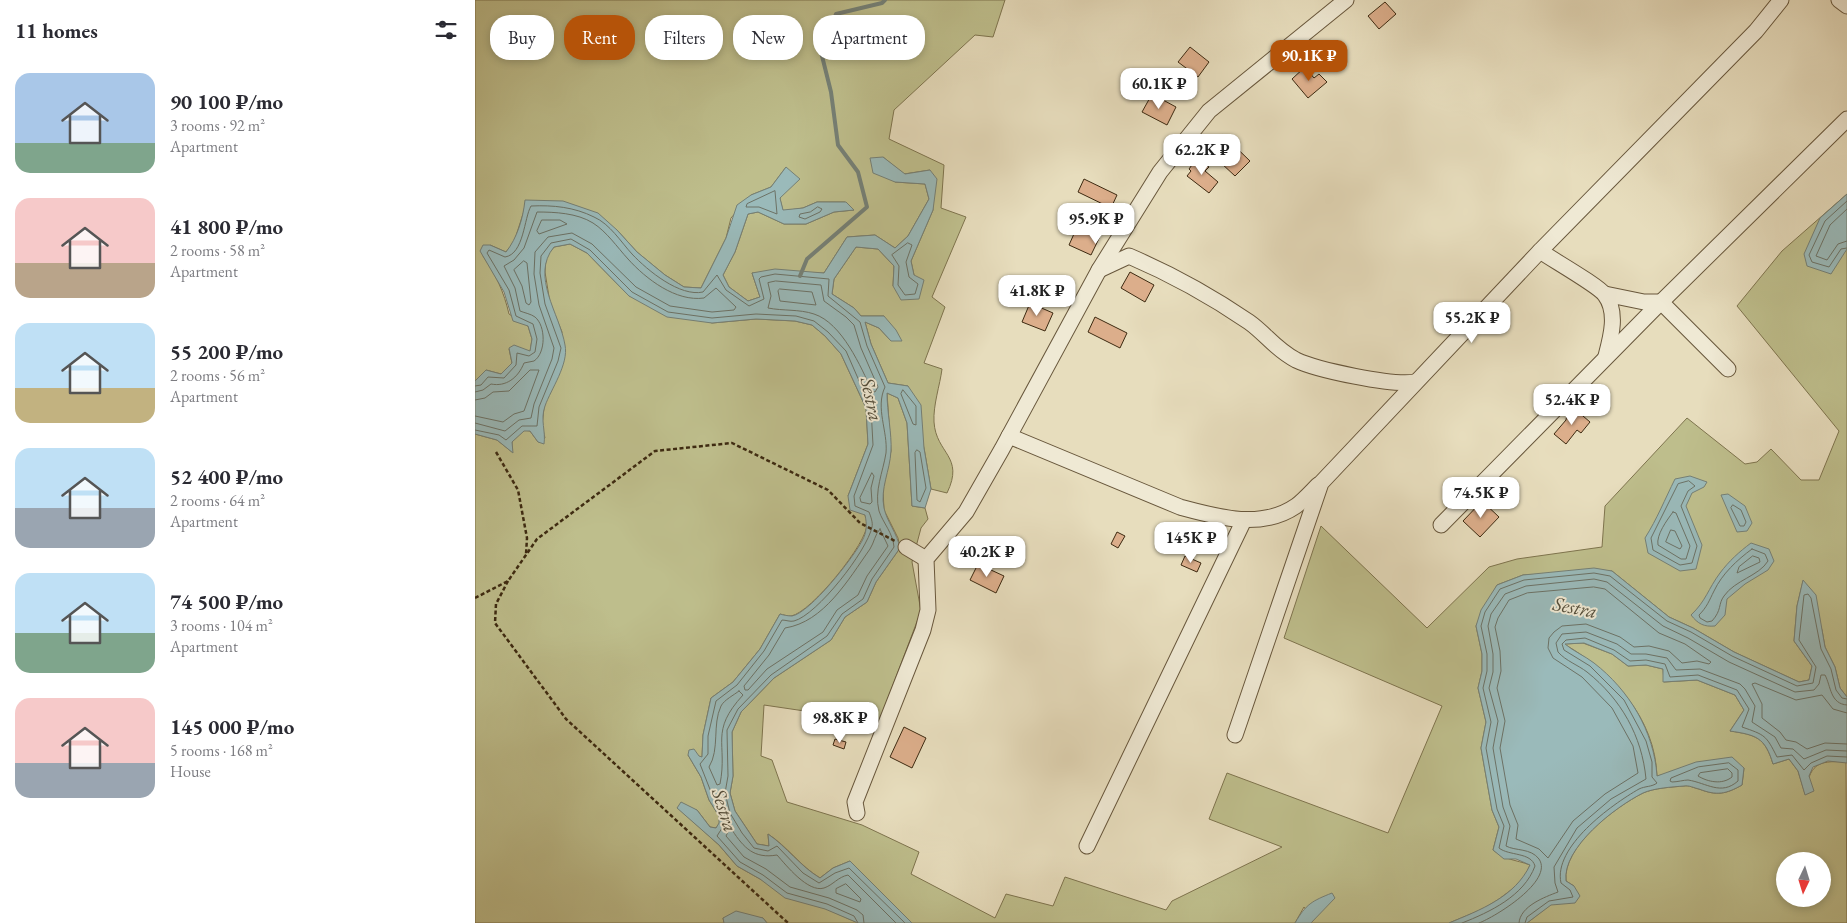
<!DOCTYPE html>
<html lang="en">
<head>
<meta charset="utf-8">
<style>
  body { margin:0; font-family:"EB Garamond",serif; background:#f7f7f7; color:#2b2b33; height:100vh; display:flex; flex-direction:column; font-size:19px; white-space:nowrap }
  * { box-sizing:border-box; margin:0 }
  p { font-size:16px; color:#7c7c81 }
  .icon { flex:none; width:28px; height:28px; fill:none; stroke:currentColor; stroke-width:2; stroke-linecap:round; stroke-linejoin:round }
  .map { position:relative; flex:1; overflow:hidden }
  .sheet { display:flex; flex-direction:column; background:#fff; width:475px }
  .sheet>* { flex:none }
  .hud { position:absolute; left:15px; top:15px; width:475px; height:45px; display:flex; gap:10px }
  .needle { width:32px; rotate:184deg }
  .fabs { position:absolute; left:1301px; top:852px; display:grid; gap:10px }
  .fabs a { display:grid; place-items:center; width:55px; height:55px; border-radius:50%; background:#fff; box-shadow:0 2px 8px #0003; font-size:25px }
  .price { position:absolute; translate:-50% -42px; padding:0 11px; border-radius:10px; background:#fff; color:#222; font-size:16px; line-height:32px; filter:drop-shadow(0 1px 2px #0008) }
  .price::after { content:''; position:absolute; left:50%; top:30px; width:15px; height:11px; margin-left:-8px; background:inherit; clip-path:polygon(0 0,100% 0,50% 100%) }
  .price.current { background:#b45309; color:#fff }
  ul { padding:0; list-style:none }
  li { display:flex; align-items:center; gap:15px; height:125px; padding:0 15px }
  li span { display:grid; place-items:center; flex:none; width:140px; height:100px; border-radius:15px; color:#555 }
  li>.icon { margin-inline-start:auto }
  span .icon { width:60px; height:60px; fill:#fffc; stroke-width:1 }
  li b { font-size:21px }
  h2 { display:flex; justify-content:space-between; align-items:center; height:60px; padding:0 15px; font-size:21px }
  .pill { padding:0 18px; border-radius:20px; background:#fff; box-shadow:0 2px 8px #0003; font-size:18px; line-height:45px }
  .pill.current { background:#b45309; color:#fff }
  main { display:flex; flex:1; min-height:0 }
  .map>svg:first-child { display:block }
  .green { fill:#bebe8c; stroke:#7e744e; fill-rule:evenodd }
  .water { fill:#9ababa; stroke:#758076 }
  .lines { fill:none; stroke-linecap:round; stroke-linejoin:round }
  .shore { stroke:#6c7266; stroke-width:1 }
  .stream { stroke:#758076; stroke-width:4 }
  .building { fill:#dcae8b; stroke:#3d2a11 }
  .minor-casing { stroke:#68573c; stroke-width:17 }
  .path { stroke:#3d2a11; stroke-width:2.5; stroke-dasharray:4 2.5; stroke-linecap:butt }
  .minor { stroke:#efe9d4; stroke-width:15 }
  .labels { text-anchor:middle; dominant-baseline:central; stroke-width:4; stroke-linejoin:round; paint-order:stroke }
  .water-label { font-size:20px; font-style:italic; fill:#544e3b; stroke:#efe9d4 }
</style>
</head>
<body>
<main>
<section class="sheet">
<h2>11 homes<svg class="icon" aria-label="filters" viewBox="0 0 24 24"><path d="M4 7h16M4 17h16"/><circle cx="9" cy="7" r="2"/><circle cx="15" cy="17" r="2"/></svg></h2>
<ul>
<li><span style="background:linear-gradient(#a9c7e8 70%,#7fa58c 0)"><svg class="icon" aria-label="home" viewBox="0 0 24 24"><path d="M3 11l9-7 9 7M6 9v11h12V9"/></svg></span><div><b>90 100 ₽/mo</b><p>3 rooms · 92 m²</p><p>Apartment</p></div></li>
<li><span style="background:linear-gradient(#f6c9c9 65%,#b9a48a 0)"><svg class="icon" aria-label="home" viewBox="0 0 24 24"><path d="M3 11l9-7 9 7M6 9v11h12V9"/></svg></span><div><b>41 800 ₽/mo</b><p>2 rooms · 58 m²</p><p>Apartment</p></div></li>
<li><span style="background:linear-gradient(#bfe0f5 65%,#c2b280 0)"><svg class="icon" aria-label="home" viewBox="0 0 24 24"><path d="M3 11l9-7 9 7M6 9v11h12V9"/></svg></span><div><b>55 200 ₽/mo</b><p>2 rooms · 56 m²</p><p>Apartment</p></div></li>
<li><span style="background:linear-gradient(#bfe0f5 60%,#9aa5b1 0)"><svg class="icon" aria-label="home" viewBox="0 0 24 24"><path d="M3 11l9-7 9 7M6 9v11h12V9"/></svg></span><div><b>52 400 ₽/mo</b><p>2 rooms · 64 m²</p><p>Apartment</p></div></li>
<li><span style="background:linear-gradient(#bfe0f5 60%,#7fa58c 0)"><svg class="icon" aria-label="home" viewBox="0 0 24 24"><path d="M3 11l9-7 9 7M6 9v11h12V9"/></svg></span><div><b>74 500 ₽/mo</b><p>3 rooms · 104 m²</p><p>Apartment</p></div></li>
<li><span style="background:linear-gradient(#f6c9c9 65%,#9aa5b1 0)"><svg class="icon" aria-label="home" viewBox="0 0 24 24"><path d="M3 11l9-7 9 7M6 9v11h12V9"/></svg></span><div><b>145 000 ₽/mo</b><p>5 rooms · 168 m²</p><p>House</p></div></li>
</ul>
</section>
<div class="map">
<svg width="1372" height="923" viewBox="0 0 1372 923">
  <rect width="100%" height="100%" fill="#e7ddbd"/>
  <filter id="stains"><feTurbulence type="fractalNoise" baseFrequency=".004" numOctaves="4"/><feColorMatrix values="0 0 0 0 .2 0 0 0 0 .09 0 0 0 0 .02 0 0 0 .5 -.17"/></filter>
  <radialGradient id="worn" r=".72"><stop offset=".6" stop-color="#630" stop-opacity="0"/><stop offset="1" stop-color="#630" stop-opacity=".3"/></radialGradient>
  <g class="green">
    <path d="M0,0H530L518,37L500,35L419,110L414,139L469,165L466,208L491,217L457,297L470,307L449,363L467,369C465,385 458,405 459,422C461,454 490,456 472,493L456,489L449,448L433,386L413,383L396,344L390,322L404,328L416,341L409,316H386L379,308L357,294L359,279L381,247L403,249L419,266L418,286L439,275L436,261L458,210L455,170L429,174L408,157L420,182L450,184L454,199L433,236L420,248L400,235L372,237L349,273H277L285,297L273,301L254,287L248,275L260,252L273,214L283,212L309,224H331L359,212L379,210L370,202H342L328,208L308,211L305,199L311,167L296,187L276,195L256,218L251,238L226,288L209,287L190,275L162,252L142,230L49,211L39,242L31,252L15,245L8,256C21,275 29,292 34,314L53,326L57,339L55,352L34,349L37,363L26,374L11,370L0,381Z"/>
    <path d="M1372,194V697L1365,688L1360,667L1350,647L1347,630L1328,581L1322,606L1319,641L1337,666L1334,680L1324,682L1259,652L1218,628L1194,617L1137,571L1048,575L1022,585L1001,626L1007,654V671L1003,688L1011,722L1006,748L1017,810L1024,827L1018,850C1032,861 1039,859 1055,865L1048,881L1024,899L1008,909L974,923H836L838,920L829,907L820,923H437L375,861L358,868L345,878C325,866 313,847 293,834L294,846L282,844L260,811L255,793L258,776L257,732L266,712L299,678L356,640L370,617L392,602L401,582L425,548L423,538L409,510L408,489L416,451L412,393L423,398L432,423L437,506L450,508L453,519L446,528L437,562L446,611L404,722L289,705L286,756L297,760L312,802L387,825L444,852L436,874L520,918L531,894L578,906L590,877L691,910L697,901L807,847L734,819L752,773L913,833L967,706L809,638L846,526L952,628L1014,567L1042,559L1127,547L1130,506L1212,418L1270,464L1282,462L1296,449L1326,480H1344L1364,431L1262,306L1307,251Z"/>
    <path d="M95,244L112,253L154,296L237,323L281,319L320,321L337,325L350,336L366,354L391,408L393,444L373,496C381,504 392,512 392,524C393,542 336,613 316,616C313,616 308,615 305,614L285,649L258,682L236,698L228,735L227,757L213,755L226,777L234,800L244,816L245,823L241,828L235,827L222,810L203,808L244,845L262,866L285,879L383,923H292L288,918H248L249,923H0V434L22,440L37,452V442L49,430L55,431L63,442L70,438L67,426L69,408L87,332L75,303L70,272L71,257L79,247Z"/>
    <path d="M1108,643L1137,654L1153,666L1171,665L1188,669L1189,682L1222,680L1260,695L1269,710L1255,731C1281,735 1290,737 1298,764L1314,759L1323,771L1330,794C1335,765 1341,760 1371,762L1372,923H1052L1099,886L1091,881C1087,847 1140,807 1168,793C1179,788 1197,787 1209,786C1214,785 1219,788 1224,789C1242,796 1251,794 1267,785L1269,768L1199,772L1182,776C1180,718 1138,672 1089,644ZM1310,861H1348V899H1310Z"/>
  </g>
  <g class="water">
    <path d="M408,157L430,174L455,170L462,179L458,210L436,261L439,275L449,280L444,299L426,300L418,286L419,266L403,249L381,247L359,279L357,294L379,308L386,316H409L421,330L427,341H416L404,328L390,322L396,344L413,383L433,386L446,405L449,448L456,489L450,508L437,506L432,423L423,398L412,393C412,412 417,434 416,451C415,471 405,488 409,508C412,522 422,533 425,548L401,582L392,602L370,617L356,640L299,678L266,712L257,732L258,776L255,793L260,811L282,844L294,846L293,834C312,847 325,866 345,878L358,868L375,861L437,923H383L350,909L310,898L285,879L262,866L244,845L202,808L206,802L222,810L235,827L241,828L244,823V816L234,800L226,777L213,755L214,750L219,749L224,756L227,757L228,735L236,698L258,682L285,649L305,614C308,615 313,616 317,616C335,613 378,558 387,541C392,532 392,524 390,515L375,510L373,496L393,444L391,408L366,354L350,336L337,325L320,321L281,319L237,323L192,317L154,296L112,253L95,244L79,247C55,276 85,314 90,345C94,364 76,389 70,406C65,420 71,431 69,444L63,442L55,431H49L37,442L38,453L22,440L0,434V381L11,370L26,374L37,363L34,348L39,345L55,351L57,339L53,326L38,321L29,292L5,251L8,245H15L31,252C42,238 48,219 50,200L88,201L123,213L142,230L162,252L190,275L209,287L226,288L251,238L262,205L276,195L296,187L311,167L325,179L305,198L308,210L328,208L342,202H371L379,210L359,212L331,224H309L283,212L273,214L260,252L248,275L254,287L273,301L285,297L277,273L300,269L349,273L372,237L400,235L420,248L433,236L454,199L450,184L420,182L398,173L395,158Z"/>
    <path d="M1372,194V249L1356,274L1332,266L1329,254L1345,218Z"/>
    <path d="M1215,476L1232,482L1229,487L1217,493L1211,506L1227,545L1221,569L1205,571L1173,553L1170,538C1182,519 1190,499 1200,479Z"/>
    <path d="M1253,494L1270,506L1277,523L1272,531L1262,532L1246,495Z"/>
    <path d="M1276,543L1294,549L1299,561L1293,570L1270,584L1252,599L1250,615L1240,626C1229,627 1223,624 1216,615C1231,601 1233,589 1245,573C1254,561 1264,552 1276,543Z"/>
    <path d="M1119,568L1137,571L1194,617L1218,628L1259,652L1324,682L1334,680L1337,666L1319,641L1322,606L1328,580L1341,595L1350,647L1360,667L1365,688L1372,697V763L1353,761L1338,767L1334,776L1339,791L1330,795L1323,771L1314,759L1298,764C1290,737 1281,735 1255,731L1269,710L1260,695L1222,680L1188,682V669L1171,665L1153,666L1137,654L1109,643L1090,644C1098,651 1110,656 1119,663C1154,690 1179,731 1182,776L1221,762L1257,757L1269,768L1267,785C1251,794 1242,796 1224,789C1219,788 1214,785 1209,786C1197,787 1179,788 1168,793C1140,807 1087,848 1091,881L1099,886L1105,896L1100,903L1076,905L1052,923H974C1005,910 1040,897 1055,865L1041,859H1029L1018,850L1024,827L1017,810L1006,748L1011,722L1003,688L1007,671V654L1001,626L1006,610L1022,585L1048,575Z"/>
    <path d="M857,893L860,898L836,923H820C831,904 837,901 857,893Z"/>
    <path d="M261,911L288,918L292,923H249L248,918Z"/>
  </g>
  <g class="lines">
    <g class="shore">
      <path d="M300,191L302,214L284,207H271L272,204Z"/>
      <path d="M1372,201L1350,221L1334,255L1337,262L1354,267L1366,249L1372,248"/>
      <path d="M343,207L347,209L345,212L330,219L324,217L325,214L335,212Z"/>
      <path d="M1372,209L1355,225L1341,256L1352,260L1363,244L1372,241"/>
      <path d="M67,220H85L92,224L64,234L62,231Z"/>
      <path d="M433,243L437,245L431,262L434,277L443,284L440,294L430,295L423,285L424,266L417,255Z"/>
      <path d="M49,261L52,263L56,302L54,305L51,303L47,286L39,270Z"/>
      <path d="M301,281L346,285L349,301L371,317L379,325L386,348L403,387L400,392L397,391C386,367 367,323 339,314C324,309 308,311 293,308L296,296L293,283Z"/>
      <path d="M305,289L337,292L341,305L305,301L303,291Z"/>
      <path d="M0,386L6,385L13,377L29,378L41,365L42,353L54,356L60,352L62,339L58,324L41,316L34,290L12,253L14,250L30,257C49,254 49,218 56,206C78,205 99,207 119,217C135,224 146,242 157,254C173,271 205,297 228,292L242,275L251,290L274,306L289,299L284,279L286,277L300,274L354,279L353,296L385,322L392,346L410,387C400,408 413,431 411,453C408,472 399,491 404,511C408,523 418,533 419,547L397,579L388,599L367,614L352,636L296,675L263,709L252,730L253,776L250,793L255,813L267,833L279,848L293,851L302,846L328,873L344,883L360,873L374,868L430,923"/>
      <path d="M428,390L441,406V425L438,424L426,394Z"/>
      <path d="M0,392L8,390L16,384C31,387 43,378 49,363L59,361C71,353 71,326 60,317C56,314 50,313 45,311L40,288L29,266L39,260L49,248L62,212C80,212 102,213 118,223C132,232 142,247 153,259C171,279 201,302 229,298L241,288L261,307L259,310L237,312L195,306L161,287L117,244L97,233L73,237L60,252L59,274L64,305L79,348L77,359L59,404L56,418L44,420L30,431L0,423"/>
      <path d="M0,400L10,398L18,392L34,391L55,370H64L49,411L39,414L28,422L0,416"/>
      <path d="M0,430L24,435L31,440L47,426H62L64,407L83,361L86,348L70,304L65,273L66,256L76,243L96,239L115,250L157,292L193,312L237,318L281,314L321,316L339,321L353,332L371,351L396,408L398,445L379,496L380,506L394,512C396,517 398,523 397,527C392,551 342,615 319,621C315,622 311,620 307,620L289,651L262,685L241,701L233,736V754L225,764L238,797L249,815V825L242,836L265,862L288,875L312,893L352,904L379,916L383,923"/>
      <path d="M442,450L445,452L451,488L445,502L442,500L440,453Z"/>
      <path d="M397,473L399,476L396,488L397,502L395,504L386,502L385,498Z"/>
      <path d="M1214,481L1220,486L1213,491L1206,506L1222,546L1217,563L1205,565L1178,550L1176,538L1203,484Z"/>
      <path d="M1258,505L1266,510L1271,522L1269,526H1265L1256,508Z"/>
      <path d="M1198,512L1201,513L1215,546L1211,559H1206L1183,545C1181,535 1192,520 1198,512Z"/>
      <path d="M405,529L413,546L392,576L383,595L362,610L348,632L292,669L273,690H270L269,686L294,655L310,628C349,622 373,580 395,549C399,543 400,534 405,529Z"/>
      <path d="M1196,530L1200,531L1207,546L1205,549L1191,542Z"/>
      <path d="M1277,549L1290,554L1293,561C1284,576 1260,580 1249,596C1243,604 1247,610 1237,621L1232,622L1225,618L1224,615C1232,607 1234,601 1239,591C1247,574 1262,560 1277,549Z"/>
      <path d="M1278,556L1284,558L1285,562L1262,573L1264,567Z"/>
      <path d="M1119,587L1130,589L1184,633L1210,644L1236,662L1234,664L1222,661L1207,663L1194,651L1174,646L1159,647L1145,637L1111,624L1087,626L1079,632L1074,638L1073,648L1078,658L1107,677L1137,708L1158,746L1163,773L1130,794L1098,821L1073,858L1064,849L1041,839L1043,825L1035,805L1025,748L1030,721L1022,688L1026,671L1025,651L1020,627L1023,618L1034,600L1052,593Z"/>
      <path d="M264,691L268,695C234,732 253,743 245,784L242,785L234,767C245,749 237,725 246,706C249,700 259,695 264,691Z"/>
      <path d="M1372,713L1358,709L1347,695L1321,700L1280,683L1277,684L1287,704V718L1305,732L1311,740L1321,742L1332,749L1350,743L1372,744"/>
      <path d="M1254,763L1263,770V781C1246,796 1232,783 1213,780C1209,780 1202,782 1197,782L1195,781L1196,778L1223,767Z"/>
      <path d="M1253,769L1257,773V777C1247,785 1233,782 1223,776L1225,773Z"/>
      <path d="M371,884L386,899L385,902L361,893V889Z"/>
      <path d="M389,923L388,915L382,910L354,898L315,887L291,869L269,857L251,836L254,830H257C269,848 279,859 302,855C311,865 333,893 349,888C358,885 363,877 373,875L421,923"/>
      <path d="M987,923C1015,912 1049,896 1060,866C1056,852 1034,856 1024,848L1029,826L1022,809L1011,748L1016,722L1008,688L1012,671V654L1006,626L1010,612L1025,589L1049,580L1119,573L1135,576L1192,621L1216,632L1257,656L1322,686L1338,683L1341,667L1324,640L1329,595L1333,594L1336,598L1346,649L1356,669L1361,690L1367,698L1372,699"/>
      <path d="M1004,923C1020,917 1079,881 1064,859C1056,848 1040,851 1031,846L1035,826L1028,807L1018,748L1023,721L1014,688L1018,672V654L1013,626L1016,614L1030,594L1051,586L1119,579L1132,582L1188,626L1213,638L1254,662L1320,692L1339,690L1344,684L1346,675H1350C1356,686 1355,704 1372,705"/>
      <path d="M1044,923C1045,906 1070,897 1083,892L1080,883L1079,867L1102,828L1136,799L1171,779C1167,736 1146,699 1112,672C1103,665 1091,661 1083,652L1081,643L1087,634L1111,632L1142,644L1156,654H1171L1192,658L1201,670L1225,669L1265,684L1270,689L1280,706L1277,722L1300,737L1306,748L1318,749L1329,759L1351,750L1372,751"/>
      <path d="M1050,923L1052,917L1074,901L1098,897L1095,890L1086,883C1078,847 1136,805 1164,789C1170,786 1177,787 1182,783L1177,777V762L1171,741L1149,700L1115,666L1089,650L1087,644L1091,640L1110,638L1139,650L1155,661L1171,660L1190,664L1195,677L1223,675L1262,690L1274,709L1267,727C1290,735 1291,735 1302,757L1317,755L1329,770L1336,763L1352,756L1372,757"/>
    </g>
    <path class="stream" d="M325,276L332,259L392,207L383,172L363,145L356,92L346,52L361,14L407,3L410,0"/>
  </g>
  <g class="building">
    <path d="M910,2L921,14L904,29L893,16Z"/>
    <path d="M715,47L734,62L723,77L703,62Z"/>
    <path d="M830,67L839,78L844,74L852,82L833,98L817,79Z"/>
    <path d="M677,94L701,107L692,125L667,112Z"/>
    <path d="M747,134L775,161L760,176L732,150Z"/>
    <path d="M722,158L734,167L730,171L743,182L734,193L712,176L716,171L714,169Z"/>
    <path d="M609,179L642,195L636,208L603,192Z"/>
    <path d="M607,216L630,226L616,255L594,245Z"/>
    <path d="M655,272L679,285L670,302L646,288Z"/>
    <path d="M555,303L578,313L570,331L547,322Z"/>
    <path d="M620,317L652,333L645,348L613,332Z"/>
    <path d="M1093,408L1101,410L1115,422L1106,433L1102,430L1091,444L1079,434L1091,420Z"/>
    <path d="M1007,501L1024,517L1005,537L988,521Z"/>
    <path d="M642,532L650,536L643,548L636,544Z"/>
    <path d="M710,556L726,563L722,572L706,565Z"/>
    <path d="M503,564L529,576L521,593L495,580Z"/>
    <path d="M429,727L451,738L437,768L415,757Z"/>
    <path d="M360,739L371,742L369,749L358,745Z"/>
  </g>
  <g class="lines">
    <g class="minor-casing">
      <g id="minor">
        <path d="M1364,0L1372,6"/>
        <path d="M1065,251C1078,260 1124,286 1130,295C1143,312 1136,337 1131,356"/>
        <path d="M624,270L654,256C696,274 736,296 774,322C791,334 800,349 821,360C842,370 917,386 940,382"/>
        <path d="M1130,294L1169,302H1186L1253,369"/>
        <path d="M534,436L705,507C742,517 786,530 821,506C829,500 836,492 843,485"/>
        <path d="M966,525L1178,310L1372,119"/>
        <path d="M431,547L451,559"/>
        <path d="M760,735L846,483L1065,251L1281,31L1306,0"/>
        <path d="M382,813L380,802L448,630L453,610L451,559L491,512L527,449L624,270L685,172L734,111L871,0"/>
        <path d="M612,846L769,520"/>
      </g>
    </g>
    <g class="path">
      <path d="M21,452L43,490L52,538L51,554"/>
      <path d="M33,581L21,604L20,623L91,719L313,923"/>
      <path d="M0,598L33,581L62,539L180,451L257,443L353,490L385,523L420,541"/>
    </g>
    <use href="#minor" class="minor"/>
  </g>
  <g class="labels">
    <g class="water-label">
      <text transform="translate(397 399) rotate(78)">Sestra</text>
      <text transform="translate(1100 607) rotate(11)">Sestra</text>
      <text transform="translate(250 810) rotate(73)">Sestra</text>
    </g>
  </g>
  <rect width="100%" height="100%" filter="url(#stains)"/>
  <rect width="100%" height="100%" fill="url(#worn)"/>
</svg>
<div class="fabs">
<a><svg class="needle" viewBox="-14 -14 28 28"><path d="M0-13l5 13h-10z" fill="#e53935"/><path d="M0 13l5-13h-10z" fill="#7c7c81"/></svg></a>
</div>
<b class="price current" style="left:834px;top:82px">90.1K ₽</b>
<b class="price" style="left:684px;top:110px">60.1K ₽</b>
<b class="price" style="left:727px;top:176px">62.2K ₽</b>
<b class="price" style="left:621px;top:245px">95.9K ₽</b>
<b class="price" style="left:562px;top:317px">41.8K ₽</b>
<b class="price" style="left:997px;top:344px">55.2K ₽</b>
<b class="price" style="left:1097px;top:426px">52.4K ₽</b>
<b class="price" style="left:1006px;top:519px">74.5K ₽</b>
<b class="price" style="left:716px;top:564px">145K ₽</b>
<b class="price" style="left:512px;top:578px">40.2K ₽</b>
<b class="price" style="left:365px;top:744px">98.8K ₽</b>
<div class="hud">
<a class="pill">Buy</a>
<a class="pill current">Rent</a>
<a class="pill">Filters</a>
<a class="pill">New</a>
<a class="pill">Apartment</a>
</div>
</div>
</main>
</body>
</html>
